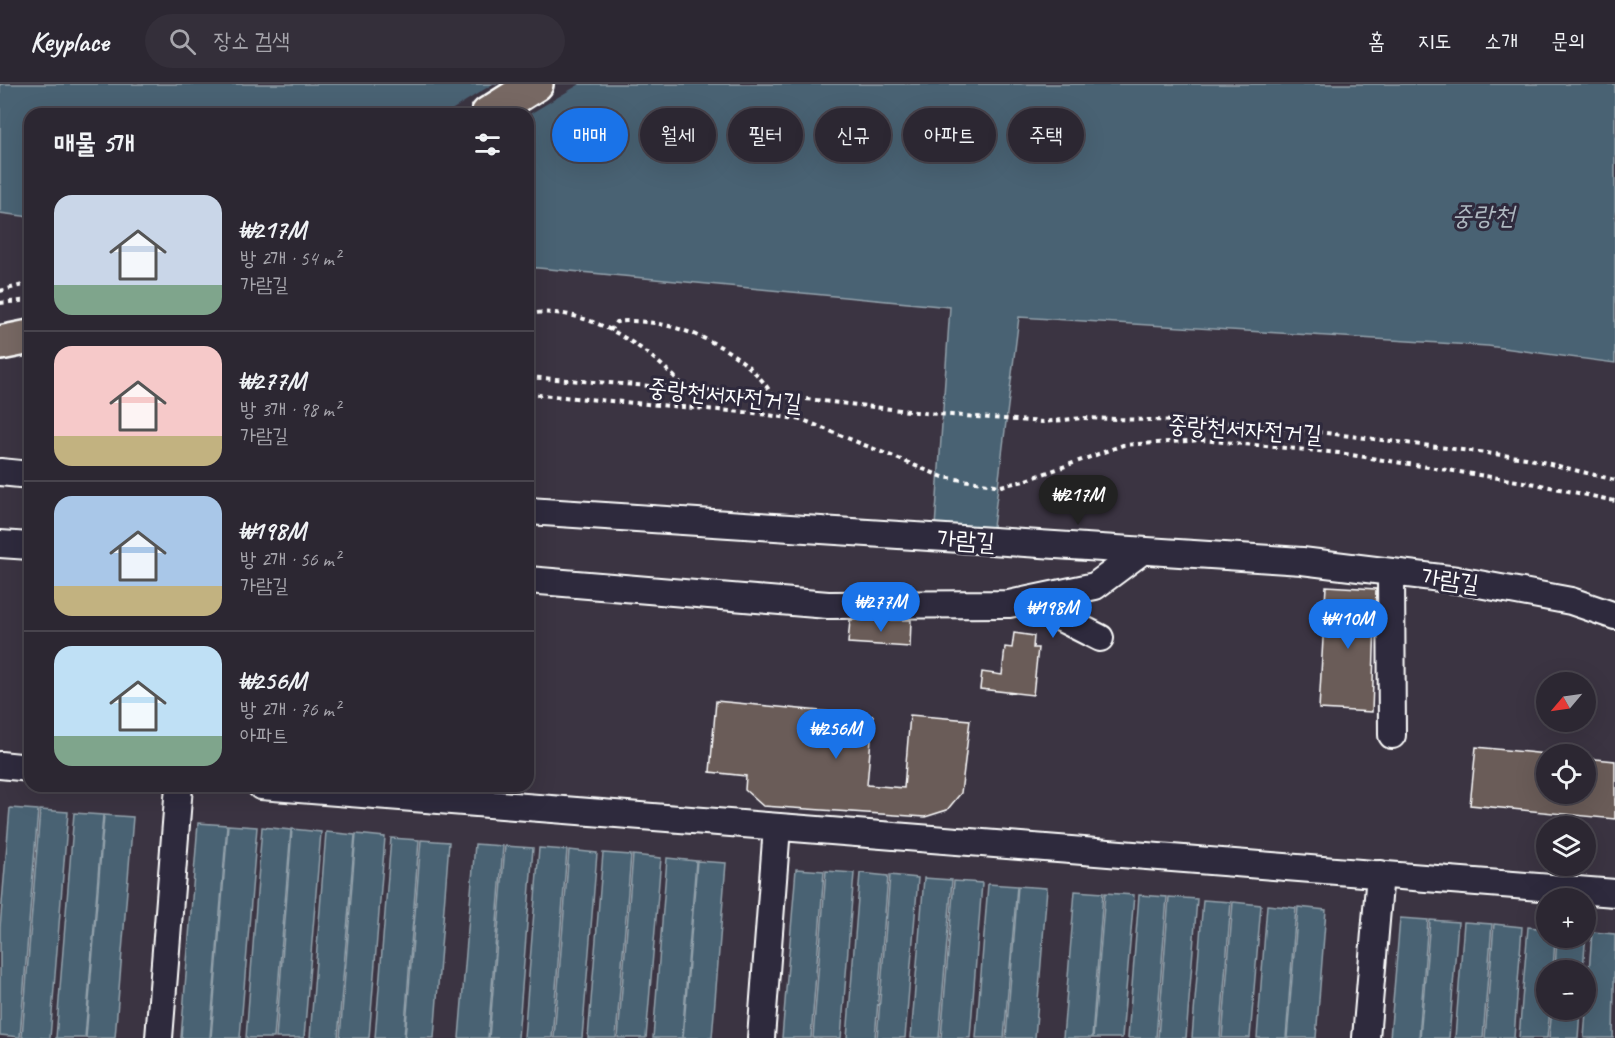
<!DOCTYPE html>
<html lang="ko">
<head>
<meta charset="utf-8">
<style>
  body { margin:0; font-family:Caveat,"Poor Story",sans-serif; background:#342f3a; color:#f1f3f6; height:100vh; display:flex; flex-direction:column; font-size:22px; white-space:nowrap }
  * { box-sizing:border-box; margin:0 }
  p { font-size:20px; color:#a6a5ac }
  .icon { flex:none; width:33px; height:33px; fill:none; stroke:currentColor; stroke-width:2; stroke-linecap:round; stroke-linejoin:round }
  .map { position:relative; flex:1; overflow:hidden }
  .details { position:absolute; left:24px; top:24px; width:510px; height:684px; display:flex; flex-direction:column; background:#2c2732; border-radius:18px; box-shadow:0 6px 24px #0002,0 0 0 2px #48444d }
  .details>* { flex:none }
  .banner { position:absolute; left:552px; top:24px; width:570px; height:54px; display:flex; gap:12px }
  .needle { width:39px; rotate:241deg }
  .controls { position:absolute; left:1536px; top:588px; display:grid; gap:12px }
  .controls a { display:grid; place-items:center; width:60px; height:60px; border-radius:50%; background:#2c2732; box-shadow:0 6px 24px #0002,0 0 0 2px #48444d; font-size:30px }
  .price { position:absolute; translate:-50% -51px; padding:0 14px; border-radius:21px; background:#1a73e8; color:#fff; font-size:20px; line-height:39px; filter:drop-shadow(0 2px 3px #0008) }
  .price::after { content:''; position:absolute; left:50%; top:36px; width:18px; height:14px; margin-left:-9px; background:inherit; clip-path:polygon(0 0,100% 0,50% 100%) }
  .price.on { background:#222; color:#fff }
  ul { padding:0; list-style:none }
  li { display:flex; align-items:center; gap:18px; height:150px; padding:0 30px }
  li+li { border-top:2px solid #48444d }
  li span { display:grid; place-items:center; flex:none; width:168px; height:120px; border-radius:18px; color:#555 }
  li>.icon { margin-inline-start:auto }
  span .icon { width:72px; height:72px; fill:#fffc; stroke-width:1 }
  li b { font-size:26px }
  h2 { display:flex; justify-content:space-between; align-items:center; height:72px; padding:0 30px; font-size:26px }
  .chip { padding:0 21px; border-radius:27px; background:#2c2732; box-shadow:0 6px 24px #0002,0 0 0 2px #48444d; font-size:21px; line-height:54px }
  .chip.on { background:#1a73e8; color:#fff }
  header { display:flex; align-items:center; gap:36px; box-sizing:border-box; height:84px; padding:0 30px; background:#2c2732; border-bottom:2px solid #48444d }
  header strong { font-size:28px }
  nav { display:flex; gap:33px; margin-inline-start:auto; font-size:21px }
  .search { width:420px; height:54px; background:#342f3a; display:flex; align-items:center; gap:15px; box-sizing:border-box; padding:0 21px; border-radius:33px; color:#a6a5ac; font-size:22px }
  .map>svg:first-child { display:block }
  .water { fill:#4a6273; stroke:#92a1ab; stroke-width:1.5 }
  .pier { fill:#3b3442 }
  .building { fill:#6a5b58; stroke:#fff; stroke-width:1.5 }
  .lines { fill:none; stroke-linecap:round; stroke-linejoin:round }
  .minor-casing { stroke:#fff; stroke-width:30 }
  .highway-casing { stroke:#fff; stroke-width:38 }
  .path { stroke:#fff; stroke-width:4; stroke-dasharray:4.5 4.5; stroke-linecap:butt }
  .minor { stroke:#2f2a3d; stroke-width:26 }
  .highway { stroke:#776864; stroke-width:33 }
  .labels { text-anchor:middle; dominant-baseline:central; stroke-width:6; stroke-linejoin:round; paint-order:stroke }
  .street-label { font-size:24px; fill:#fff; stroke:#2f2a3d }
  .water-label { font-size:26px; font-style:italic; fill:#aeb8c0; stroke:#2f2a3d }
</style>
</head>
<body>
<header>
<strong>Keyplace</strong>
<div class="search"><svg class="icon" aria-label="search" viewBox="0 0 24 24"><circle cx="10" cy="10" r="6"/><path d="M15 15l6 6"/></svg>장소 검색</div>
<nav><a>홈</a><a>지도</a><a>소개</a><a>문의</a></nav>
</header>
<div class="map">
<svg width="1615" height="954" viewBox="0 0 1615 954">
  <rect width="100%" height="100%" fill="#3b3442"/>
  <filter id="ink" filterUnits="userSpaceOnUse"><feTurbulence type="fractalNoise" baseFrequency=".0167" numOctaves="2"/><feDisplacementMap in="SourceGraphic" scale="12" xChannelSelector="R" yChannelSelector="G"/><feConvolveMatrix kernelMatrix="1 2 1 2 8 2 1 2 1" color-interpolation-filters="sRGB"/></filter>
  <g filter="url(#ink)">
    <g class="water">
      <path d="M0,0H1615V279L1488,262L1019,233L993,443H935L950,223L528,183V30H30V133L0,129Z"/>
      <path d="M10,724L38,726L20,953L0,951V843Z"/>
      <path d="M40,726L68,728L50,954L22,953Z"/>
      <path d="M74,729L103,731L85,954H56Z"/>
      <path d="M104,731L133,733L115,954H86Z"/>
      <path d="M198,739L227,741L210,954H181Z"/>
      <path d="M228,741L257,743L240,954H211Z"/>
      <path d="M262,743L291,746L274,954H246Z"/>
      <path d="M292,745L321,748L304,954H276Z"/>
      <path d="M326,748L355,751L338,954H310Z"/>
      <path d="M356,750L385,753L369,954H340Z"/>
      <path d="M391,754L419,756L404,954H375Z"/>
      <path d="M421,756L449,758L434,954H405Z"/>
      <path d="M475,760L503,762L488,954H459Z"/>
      <path d="M505,762L533,764L518,954H489Z"/>
      <path d="M539,764L567,766L552,954H524Z"/>
      <path d="M569,766L597,769L582,954H554Z"/>
      <path d="M603,769L631,771L616,954H588Z"/>
      <path d="M633,771L661,774L646,954H618Z"/>
      <path d="M667,774L696,777L682,954H653Z"/>
      <path d="M697,777L726,779L712,954H683Z"/>
      <path d="M796,785L824,787L811,954H782Z"/>
      <path d="M826,787L854,789L841,954H813Z"/>
      <path d="M860,789L888,792L875,954H847Z"/>
      <path d="M890,791L918,794L905,954H877Z"/>
      <path d="M924,794L952,796L939,954H911Z"/>
      <path d="M954,797L982,799L970,954H941Z"/>
      <path d="M988,800L1017,802L1004,954H976Z"/>
      <path d="M1018,802L1047,804L1035,954H1006Z"/>
      <path d="M1075,807L1103,809L1092,954H1063Z"/>
      <path d="M1105,809L1134,811L1122,954H1093Z"/>
      <path d="M1139,811L1167,813L1156,954H1128Z"/>
      <path d="M1169,813L1197,815L1186,954H1158Z"/>
      <path d="M1203,816L1231,818L1220,954H1192Z"/>
      <path d="M1233,818L1261,821L1250,954H1222Z"/>
      <path d="M1267,821L1296,824L1286,954H1257Z"/>
      <path d="M1298,823L1326,826L1316,954H1287Z"/>
      <path d="M1400,834L1428,836L1419,954H1390Z"/>
      <path d="M1430,836L1458,838L1449,954H1420Z"/>
      <path d="M1464,838L1492,840L1483,954H1455Z"/>
      <path d="M1494,840L1522,843L1514,954H1485Z"/>
      <path d="M1528,843L1546,845V854H1555L1553,886H1546V926H1550L1547,954H1519Z"/>
      <path d="M1586,848L1583,886H1555L1557,854H1586Z"/>
      <path d="M1592,848L1615,850L1613,954H1584Z"/>
      <path d="M1552,926H1580L1578,954H1549Z"/>
    </g>
    <path class="pier" d="M493,0H580L528,31L445,30Z"/>
    <g class="building">
      <path d="M1326,502L1376,505L1372,628L1319,625Z"/>
      <path d="M850,536H911L910,563L848,559Z"/>
      <path d="M1014,549L1034,552L1033,564H1038L1033,611L980,605L982,588L1002,591L1005,563L1012,564Z"/>
      <path d="M716,617L873,632L867,701L904,704L910,631L970,636L961,709L947,726L925,733L763,722L745,706L746,692L710,688Z"/>
      <path d="M1476,663L1546,670V710H1586V674L1615,677V735L1470,721Z"/>
    </g>
    <g class="lines">
      <g class="minor-casing">
        <g id="minor">
          <path d="M0,388L30,391"/>
          <path d="M528,427L1302,477L1457,496L1571,517L1615,532"/>
          <path d="M0,460L30,462"/>
          <path d="M1391,488L1392,651"/>
          <path d="M528,496L828,521L1009,520L1095,502L1142,467"/>
          <path d="M1027,517L1100,554"/>
          <path d="M0,681L30,684"/>
          <path d="M261,702L1615,809"/>
          <path d="M159,954L179,702"/>
          <path d="M761,954L777,743"/>
          <path d="M1366,954L1380,790"/>
        </g>
      </g>
      <g class="highway-casing">
        <g id="highway">
          <path d="M488,30L536,0"/>
          <path d="M0,259L30,253"/>
        </g>
      </g>
      <g class="path">
        <path d="M0,207L30,199"/>
        <path d="M0,219L30,216"/>
        <path d="M528,230C586,220 648,263 685,304"/>
        <path d="M610,247L616,238C668,231 746,264 772,311"/>
        <path d="M528,293L772,311L925,329L1043,338L1083,334L1246,339L1526,374L1615,396"/>
        <path d="M528,310L754,329L803,336L943,393L1001,402L1024,397L1123,361L1202,356L1339,369L1536,400L1615,417"/>
      </g>
      <use href="#minor" class="minor"/>
      <use href="#highway" class="highway"/>
    </g>
  </g>
  <g class="labels">
    <g class="street-label">
      <text transform="translate(725 311) rotate(6)">중랑천서자전거길</text>
      <text transform="translate(1245 345) rotate(4)">중랑천서자전거길</text>
      <text transform="translate(966 456) rotate(4)">가람길</text>
      <text transform="translate(1450 496) rotate(8)">가람길</text>
    </g>
    <g class="water-label">
      <text x="1483" y="131">중랑천</text>
    </g>
  </g>
</svg>
<div class="controls">
<a><svg class="needle" viewBox="-14 -14 28 28"><path d="M0-13l5 13h-10z" fill="#e53935"/><path d="M0 13l5-13h-10z" fill="#a6a5ac"/></svg></a>
<a><svg class="icon" aria-label="locate" viewBox="0 0 24 24"><circle cx="12" cy="12" r="6"/><path d="M12 2v4M12 18v4M2 12h4M18 12h4"/></svg></a>
<a><svg class="icon" aria-label="layers" viewBox="0 0 24 24"><path d="M12 4l9 5-9 5-9-5zM3 14l9 5 9-5"/></svg></a>
<a>+</a>
<a>−</a>
</div>
<b class="price on" style="left:1078px;top:442px">₩217M</b>
<b class="price" style="left:881px;top:549px">₩277M</b>
<b class="price" style="left:1053px;top:555px">₩198M</b>
<b class="price" style="left:1348px;top:566px">₩410M</b>
<b class="price" style="left:836px;top:676px">₩256M</b>
<div class="banner">
<a class="chip on">매매</a>
<a class="chip">월세</a>
<a class="chip">필터</a>
<a class="chip">신규</a>
<a class="chip">아파트</a>
<a class="chip">주택</a>
</div>
<section class="details">
<h2>매물 5개<svg class="icon" aria-label="filters" viewBox="0 0 24 24"><path d="M4 7h16M4 17h16"/><circle cx="9" cy="7" r="2"/><circle cx="15" cy="17" r="2"/></svg></h2>
<ul>
<li><span style="background:linear-gradient(#c9d6e8 75%,#7fa58c 0)"><svg class="icon" aria-label="home" viewBox="0 0 24 24"><path d="M3 11l9-7 9 7M6 9v11h12V9"/></svg></span><div><b>₩217M</b><p>방 2개 · 54 m²</p><p>가람길</p></div></li>
<li><span style="background:linear-gradient(#f6c9c9 75%,#c2b280 0)"><svg class="icon" aria-label="home" viewBox="0 0 24 24"><path d="M3 11l9-7 9 7M6 9v11h12V9"/></svg></span><div><b>₩277M</b><p>방 3개 · 98 m²</p><p>가람길</p></div></li>
<li><span style="background:linear-gradient(#a9c7e8 75%,#c2b280 0)"><svg class="icon" aria-label="home" viewBox="0 0 24 24"><path d="M3 11l9-7 9 7M6 9v11h12V9"/></svg></span><div><b>₩198M</b><p>방 2개 · 56 m²</p><p>가람길</p></div></li>
<li><span style="background:linear-gradient(#bfe0f5 75%,#7fa58c 0)"><svg class="icon" aria-label="home" viewBox="0 0 24 24"><path d="M3 11l9-7 9 7M6 9v11h12V9"/></svg></span><div><b>₩256M</b><p>방 2개 · 76 m²</p><p>아파트</p></div></li>
</ul>
</section>
</div>
</body>
</html>
